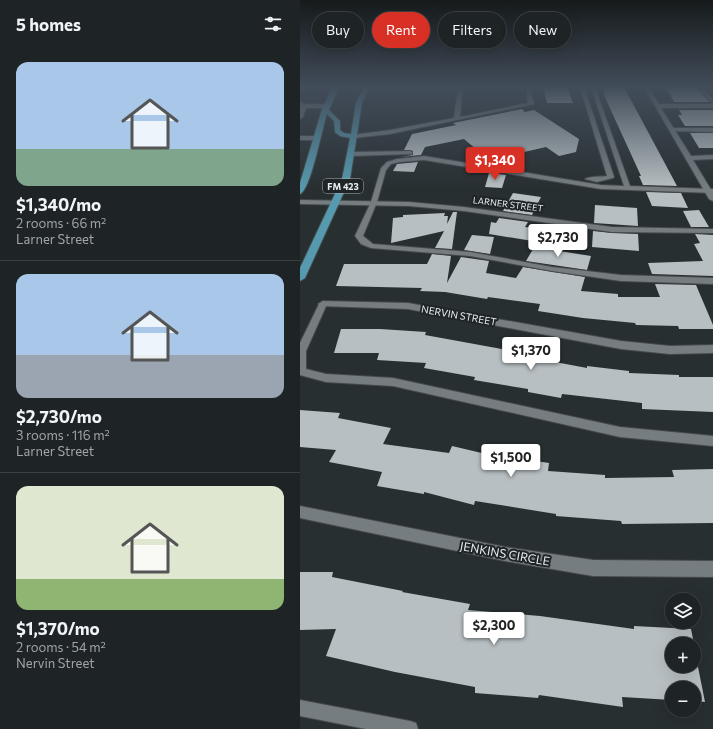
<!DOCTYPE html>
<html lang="en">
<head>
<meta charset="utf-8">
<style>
  body { margin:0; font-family:Commissioner,sans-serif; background:#2b2f32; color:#f1f3f6; height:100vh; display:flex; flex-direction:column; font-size:15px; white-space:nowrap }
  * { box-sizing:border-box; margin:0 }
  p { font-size:13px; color:#a1a4a7 }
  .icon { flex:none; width:22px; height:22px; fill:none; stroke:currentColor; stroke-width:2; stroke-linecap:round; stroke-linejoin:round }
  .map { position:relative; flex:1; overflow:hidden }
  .drawer { display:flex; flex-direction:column; background:#1e2325; width:300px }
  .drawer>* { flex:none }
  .guide { position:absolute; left:12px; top:12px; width:341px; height:36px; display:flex; gap:8px }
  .buttons { position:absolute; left:365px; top:593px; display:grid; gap:8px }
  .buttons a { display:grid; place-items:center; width:36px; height:36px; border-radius:50%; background:#1e2325; box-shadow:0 4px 16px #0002,0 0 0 1px #3c4042; font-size:20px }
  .price { position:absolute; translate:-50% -34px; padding:0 9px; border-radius:4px; background:#fff; color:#222; font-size:13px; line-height:26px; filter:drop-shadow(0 1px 2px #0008) }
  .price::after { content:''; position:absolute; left:50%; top:24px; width:12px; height:9px; margin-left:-6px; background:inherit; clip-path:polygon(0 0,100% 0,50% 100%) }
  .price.on { background:#d93025; color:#fff }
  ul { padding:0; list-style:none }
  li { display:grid; align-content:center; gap:8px; height:212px; padding:0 16px }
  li+li { border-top:1px solid #3c4042 }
  li span { display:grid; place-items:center; height:124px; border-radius:12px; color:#555 }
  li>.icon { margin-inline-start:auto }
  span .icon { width:72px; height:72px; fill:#fffc; stroke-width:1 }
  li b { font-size:17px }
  h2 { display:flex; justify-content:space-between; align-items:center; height:48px; padding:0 16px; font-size:17px }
  .chip { padding:0 14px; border-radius:18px; background:#1e2325; box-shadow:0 4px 16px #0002,0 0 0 1px #3c4042; font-size:14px; line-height:36px }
  .chip.on { background:#d93025; color:#fff }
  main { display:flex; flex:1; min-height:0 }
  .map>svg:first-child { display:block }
  .building { fill:#b7bfc2 }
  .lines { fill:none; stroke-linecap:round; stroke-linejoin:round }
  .service-casing { stroke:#454a4c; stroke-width:2 }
  .minor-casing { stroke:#454a4c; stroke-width:2 }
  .primary-casing { stroke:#454a4c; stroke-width:2 }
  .service { fill:#757d80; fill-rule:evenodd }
  .minor { fill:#757d80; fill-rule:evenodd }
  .primary { fill:#569aaf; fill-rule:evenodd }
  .labels { text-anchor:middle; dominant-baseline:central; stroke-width:4; stroke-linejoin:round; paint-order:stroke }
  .shield { fill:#1e2527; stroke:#abb0b2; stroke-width:1 }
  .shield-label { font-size:9px; font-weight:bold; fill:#e8ecee }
  .far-street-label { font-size:9px; fill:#e8ecee; stroke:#1e2527 }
  .street-label { font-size:10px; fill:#e8ecee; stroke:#1e2527 }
  .near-street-label { font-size:12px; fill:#e8ecee; stroke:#1e2527 }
</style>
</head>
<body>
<main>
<section class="drawer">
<h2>5 homes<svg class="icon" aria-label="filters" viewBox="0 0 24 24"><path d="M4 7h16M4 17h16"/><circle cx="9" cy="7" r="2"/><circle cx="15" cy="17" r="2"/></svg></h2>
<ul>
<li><span style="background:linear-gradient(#a9c7e8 70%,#7fa58c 0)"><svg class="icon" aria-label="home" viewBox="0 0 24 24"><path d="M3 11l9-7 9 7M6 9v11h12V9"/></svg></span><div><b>$1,340/mo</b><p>2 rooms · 66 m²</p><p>Larner Street</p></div></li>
<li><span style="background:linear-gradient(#a9c7e8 65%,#9aa5b1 0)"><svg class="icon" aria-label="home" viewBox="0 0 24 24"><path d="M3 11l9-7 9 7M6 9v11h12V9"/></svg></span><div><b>$2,730/mo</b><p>3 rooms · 116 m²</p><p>Larner Street</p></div></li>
<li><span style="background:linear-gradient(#dfe7d0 75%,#8fb573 0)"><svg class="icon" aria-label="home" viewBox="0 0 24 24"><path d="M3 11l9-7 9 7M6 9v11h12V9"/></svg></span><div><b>$1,370/mo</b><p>2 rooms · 54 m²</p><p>Nervin Street</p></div></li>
</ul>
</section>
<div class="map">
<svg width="413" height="729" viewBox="0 0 413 729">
  <rect width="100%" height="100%" fill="#282f31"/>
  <g class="building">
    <path d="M243,87H267L273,103H247Z"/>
    <path d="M303,87H324L377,186L343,185L339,176H341L303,93H306Z"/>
    <path d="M366,87H396L410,102H374Z"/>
    <path d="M222,109L225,112L234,110L279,139L276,152L259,156L246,147L211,155L208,168L196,166L164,139L125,147L121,155L100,157L113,155V151L104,150L112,134L156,125L153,123Z"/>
    <path d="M379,110H413V126H385L378,115H382Z"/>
    <path d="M390,133H413V148H399Z"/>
    <path d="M118,162L114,172L93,171L97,164Z"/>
    <path d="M189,173L206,175L202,188L185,187Z"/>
    <path d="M346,192L381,193L388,208L352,206Z"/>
    <path d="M213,193L241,197L232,215L203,211Z"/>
    <path d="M295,205L337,208L338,226L294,223Z"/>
    <path d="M399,210L409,227H391L383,211Z"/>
    <path d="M153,212H157L152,249L135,248L144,231L91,243L93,218L103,217V215L145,213L144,216H148L147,224Z"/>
    <path d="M199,218L228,222L225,227L249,230L245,243L189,234L191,222L196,223Z"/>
    <path d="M293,231L312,233L338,234L339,251L292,247Z"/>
    <path d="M395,234L413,235V276L352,274L348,263L403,261L394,244L400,243Z"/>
    <path d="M172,235L194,237L190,254L164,250Z"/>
    <path d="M236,244L255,248L253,250L291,256L287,270L226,261Z"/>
    <path d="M132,254L151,256L147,283L161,257L189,261L186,273L216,278L223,267L285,277L281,291L318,294V297H360L355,284L396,285L413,325V329H379L378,326L336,325L335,323L283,318L238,311L240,304L188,297L187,299L145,292L120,291L122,288L36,286L44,264H127Z"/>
    <path d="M41,329H80L126,332L125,335L224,353L223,356L287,368V366L329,371V373L379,375V377H413V412L342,409V403L262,394L261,398L228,392V389L174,380L175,377L124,368L126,363L77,360L79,353H34Z"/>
    <path d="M0,410L40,413L38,418L91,428L83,444L149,453L152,446L203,458V456L249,463L248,471L305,475V478L374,477L372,470L413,469V523L322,524L321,521L256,516V514L175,501L174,505L124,492V494L77,486L82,472L29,462L36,450L0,447Z"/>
    <path d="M0,572H33L32,577L103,591L102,592L170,604L168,610L240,616L334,629V626L391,629L394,644H372V666H394V647L405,702L394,701V688H372V700L322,697L323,707L239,695L238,698L175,693V687L95,672L26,656L36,629L0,630Z"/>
  </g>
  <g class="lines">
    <g class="service-casing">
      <g id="service">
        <path d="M1,87H5L0,92Z"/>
        <path d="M64,87H163L160,117L228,103L226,87H230L234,104L90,134L54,138L51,136L52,135L90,130L154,118L158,89H66Z"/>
        <path d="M280,87H284L314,177L313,178L297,182L285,179C289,176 301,177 307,176Z"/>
        <path d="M291,87H295L330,186L413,189V193L301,189L124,160L100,162L91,164L86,170L77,202L63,236L73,244L170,252L252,267L321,275L413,278V284L321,281L252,271L170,256L71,248L61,244L55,236L71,202L81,168L87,162L97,159L124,156L301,185L324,186Z"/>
        <path d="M397,87H401L413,99V104Z"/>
        <path d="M0,102L5,104H27L30,106L27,108H6L3,117L0,119Z"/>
        <path d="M373,128H413V132L371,131V129Z"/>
        <path d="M110,151L112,152V154L51,156L48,154L51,152Z"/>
        <path d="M23,301L27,304L6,351V369L26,374L93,378L320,427L413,436V446L320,437L93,386L26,382L0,375V343L19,304Z"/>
        <path d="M0,700L110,721L116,723L118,729H66L0,716Z"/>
      </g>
    </g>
    <g class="minor-casing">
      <g id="minor">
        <path d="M344,87H348L359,104H413V108H361L391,156L413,155V159L393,160L413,193V201L409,199Z"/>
        <path d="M0,136H17L20,138L17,140H0Z"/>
        <path d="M0,200L109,202L164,207L312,227L413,229V233L312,232L164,211L109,206L0,204Z"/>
        <path d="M23,301L108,303L321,341L370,346L413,345V353L370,354L321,349L108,309L20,306L18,304Z"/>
        <path d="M0,506L205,547L293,560L413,561V577L293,576L205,561L0,518Z"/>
      </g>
    </g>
    <g class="primary-casing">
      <path id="primary" d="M33,87H39L29,110L40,121V130L44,133L51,134L56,103L64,87H69L62,103L50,179L5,278L0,281V268L42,179L50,138L40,136L35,132L34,121L27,114C22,128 11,190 0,194V183L22,109Z"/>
    </g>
    <use href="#service" class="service"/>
    <use href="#minor" class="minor"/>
    <use href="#primary" class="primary"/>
  </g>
  <linearGradient id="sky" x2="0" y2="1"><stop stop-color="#161a1b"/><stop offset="0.46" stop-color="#424d5a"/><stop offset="1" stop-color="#424d5a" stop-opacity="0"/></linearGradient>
  <rect width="413" height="189" fill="url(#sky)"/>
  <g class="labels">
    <rect class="shield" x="23" y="179" width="40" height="14" rx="3"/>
    <g class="shield-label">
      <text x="43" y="186">FM 423</text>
    </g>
    <g class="far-street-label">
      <text transform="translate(208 204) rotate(7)">LARNER STREET</text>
    </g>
    <g class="street-label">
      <text transform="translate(159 315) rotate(10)">NERVIN STREET</text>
    </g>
    <g class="near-street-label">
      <text transform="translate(205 553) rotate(10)">JENKINS CIRCLE</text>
    </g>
  </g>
</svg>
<div class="buttons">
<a><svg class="icon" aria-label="layers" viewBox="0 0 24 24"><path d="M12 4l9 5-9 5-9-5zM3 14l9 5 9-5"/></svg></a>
<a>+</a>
<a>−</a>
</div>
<b class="price on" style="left:195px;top:181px">$1,340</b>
<b class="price" style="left:258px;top:258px">$2,730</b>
<b class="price" style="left:231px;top:371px">$1,370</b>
<b class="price" style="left:211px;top:478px">$1,500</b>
<b class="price" style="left:194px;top:646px">$2,300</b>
<div class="guide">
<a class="chip">Buy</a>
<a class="chip on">Rent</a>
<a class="chip">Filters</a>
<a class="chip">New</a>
</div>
</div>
</main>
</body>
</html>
